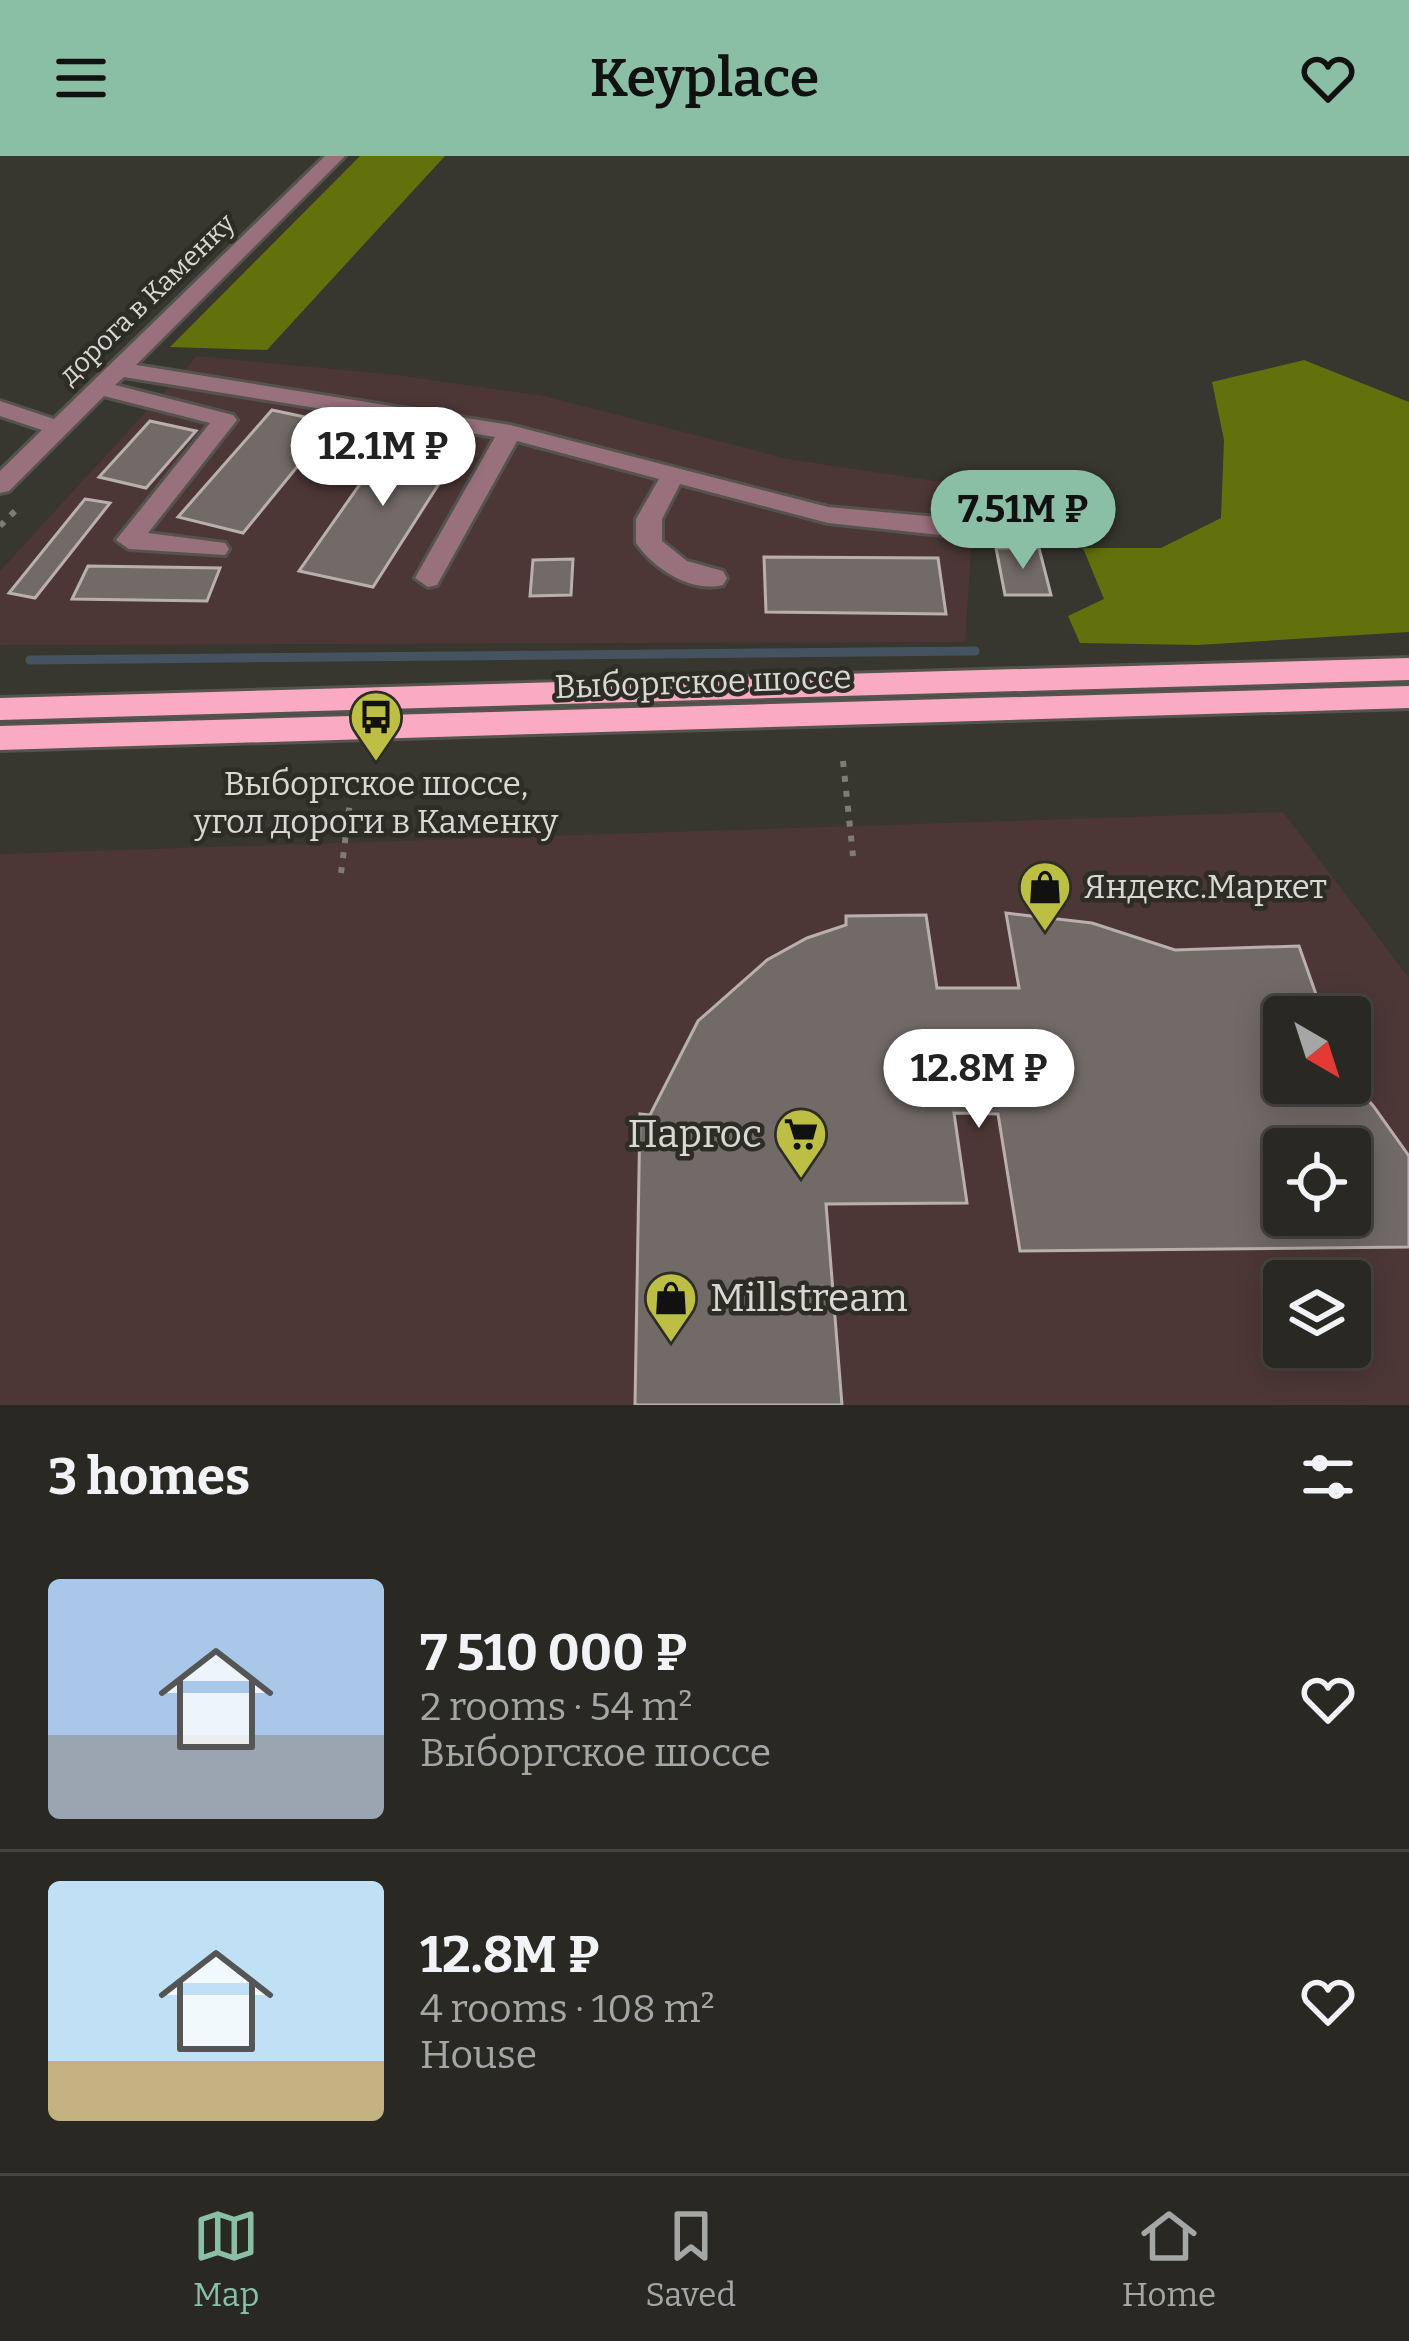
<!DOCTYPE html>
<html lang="en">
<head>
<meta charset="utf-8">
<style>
  body { margin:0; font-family:Bitter,serif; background:#353430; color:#f1f3f6; height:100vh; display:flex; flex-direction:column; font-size:45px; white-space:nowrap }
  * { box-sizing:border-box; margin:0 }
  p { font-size:39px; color:#a5a6a6 }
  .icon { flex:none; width:66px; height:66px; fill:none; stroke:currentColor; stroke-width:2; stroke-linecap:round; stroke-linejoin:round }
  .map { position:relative; height:1249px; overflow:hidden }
  .drawer { display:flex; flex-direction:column; background:#292823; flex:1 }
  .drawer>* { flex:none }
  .needle { width:78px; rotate:141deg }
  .fabs { position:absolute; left:1263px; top:840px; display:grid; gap:24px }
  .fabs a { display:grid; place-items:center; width:108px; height:108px; border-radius:12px; background:#292823; box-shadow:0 6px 30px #0003,0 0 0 3px #454441; font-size:60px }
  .price { position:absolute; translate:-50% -102px; padding:0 27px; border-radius:42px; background:#fff; color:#222; font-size:39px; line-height:78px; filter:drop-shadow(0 3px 6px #0008) }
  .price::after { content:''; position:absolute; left:50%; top:72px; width:36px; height:27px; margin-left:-18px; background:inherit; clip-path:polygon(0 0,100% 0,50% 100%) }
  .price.current { background:#8abfa5; color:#111 }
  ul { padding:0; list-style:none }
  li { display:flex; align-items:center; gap:36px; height:300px; padding:0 48px }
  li+li { border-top:3px solid #454441 }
  li span { display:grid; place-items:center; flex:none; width:336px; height:240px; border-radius:12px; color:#555 }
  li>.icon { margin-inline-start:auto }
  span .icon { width:144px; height:144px; fill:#fffc; stroke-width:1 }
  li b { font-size:51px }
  h2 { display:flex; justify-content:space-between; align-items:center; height:144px; padding:0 48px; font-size:51px }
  header { display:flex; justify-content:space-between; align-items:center; height:156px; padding:0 48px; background:#8abfa5; color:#111; font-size:54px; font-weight:600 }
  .dock { display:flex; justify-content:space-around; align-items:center; height:168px; border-top:3px solid #454441; background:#292823; font-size:33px; color:#a5a6a6 }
  .dock a { display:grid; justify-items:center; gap:6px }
  .dock .current { color:#8abfa5 }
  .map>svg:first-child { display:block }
  .commercial { fill:#4c3736; fill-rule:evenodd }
  .forest { fill:#62710b }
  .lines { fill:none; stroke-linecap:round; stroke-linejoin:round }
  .stream { stroke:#44535f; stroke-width:9 }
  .building { fill:#726a67; stroke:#b9b0ad; stroke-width:3; fill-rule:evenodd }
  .minor-casing { stroke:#54534d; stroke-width:6 }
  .major-casing { stroke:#54534d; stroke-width:6 }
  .path { stroke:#7d7c76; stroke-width:6; stroke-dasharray:6 9; stroke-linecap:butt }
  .minor { fill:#99717d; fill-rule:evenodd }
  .major { fill:#fbaac4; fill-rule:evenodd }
  .labels { text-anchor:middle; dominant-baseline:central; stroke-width:9; stroke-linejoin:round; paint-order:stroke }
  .far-street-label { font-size:27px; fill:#d9d8d4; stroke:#2d2c25 }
  .street-label { font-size:33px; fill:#d9d8d4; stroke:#2d2c25 }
  .poi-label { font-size:33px; fill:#d9d8d4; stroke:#2d2c25 }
  .near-poi-label { font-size:39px; fill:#d9d8d4; stroke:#2d2c25; text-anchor:end }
</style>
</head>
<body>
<header><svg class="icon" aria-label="menu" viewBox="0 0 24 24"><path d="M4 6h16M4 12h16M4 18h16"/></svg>Keyplace<svg class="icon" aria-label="heart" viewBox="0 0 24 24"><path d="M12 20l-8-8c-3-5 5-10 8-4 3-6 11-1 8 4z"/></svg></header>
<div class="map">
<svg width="1409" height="1249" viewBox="0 0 1409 1249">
  <rect width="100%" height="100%" fill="#37362f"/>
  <g class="commercial">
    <path d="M197,200L396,219L544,240L788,303L975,331L965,486L0,489V415Z"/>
    <path d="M1283,656L1409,822V1249H0V698ZM1284,861H1350V927H1284ZM1284,993H1350V1059H1284ZM1284,1125H1350V1191H1284Z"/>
  </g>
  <g class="forest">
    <path d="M360,0H445L267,194L170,191Z"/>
    <path d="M1304,204L1409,246V476L1198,489L1080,487L1068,460L1104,443L1083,392H1161L1221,362L1224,284L1212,226Z"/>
  </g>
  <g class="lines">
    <path class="stream" d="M30,504L975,495"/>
  </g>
  <g class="building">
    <path d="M272,254L333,267L243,377L178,361Z"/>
    <path d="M150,265L196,275L146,332L99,321Z"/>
    <path d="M398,274L465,287L373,431L299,415Z"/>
    <path d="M85,343L110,347L35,442L9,437Z"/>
    <path d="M996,392H1039L1051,439H1005Z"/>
    <path d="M764,401L938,402L946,458L766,456Z"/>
    <path d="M573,403L571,439L530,440L533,404Z"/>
    <path d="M88,410L220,412L207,445L72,443Z"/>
    <path d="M1006,757L1092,767L1175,794L1299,790L1324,861H1284V927H1350V922L1374,951L1409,1000V1091L1020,1095L998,958L954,957L967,1047L826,1048L842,1249H635L640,958L650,959L698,865L767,804L807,782L846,769V760L926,759L937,832H1019ZM1284,993H1350V1059H1284Z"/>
  </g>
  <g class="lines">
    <g class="minor-casing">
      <path id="minor" d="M325,0H345L136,209L510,269L828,351L959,363L972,372L959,381L828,367L680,328L662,363V385L687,405L723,415L727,422L723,429C691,437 654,413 636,387V363L659,323L517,285L437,429L428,431L415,422L495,281L124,221L115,229L233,259L237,264L148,377L225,387L229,393L225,399L129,393L116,384L210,267L104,240L9,335L0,337V315L42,274L0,260V245L54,263Z"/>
    </g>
    <g class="major-casing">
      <g id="major">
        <path d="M1409,502V524L0,564V542Z"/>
        <path d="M1409,530V552L0,594V570Z"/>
      </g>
    </g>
    <g class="path">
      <path d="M0,370L19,351"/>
      <path d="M843,605L853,700"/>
      <path d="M341,717L353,622"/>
    </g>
    <use href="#minor" class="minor"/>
    <use href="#major" class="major"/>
  </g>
  <defs>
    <g id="bus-pin" transform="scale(2.7)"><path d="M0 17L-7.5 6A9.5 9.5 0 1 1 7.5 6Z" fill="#bcbf44" stroke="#2d2c25"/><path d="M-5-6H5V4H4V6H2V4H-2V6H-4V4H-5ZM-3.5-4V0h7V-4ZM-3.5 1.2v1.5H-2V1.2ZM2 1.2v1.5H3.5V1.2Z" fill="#111"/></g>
    <g id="shop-pin" transform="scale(2.7)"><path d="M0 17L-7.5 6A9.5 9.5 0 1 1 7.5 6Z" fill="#bcbf44" stroke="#2d2c25"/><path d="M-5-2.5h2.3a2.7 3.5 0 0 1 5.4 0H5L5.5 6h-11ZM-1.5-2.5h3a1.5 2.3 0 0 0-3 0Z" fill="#111"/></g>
    <g id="supermarket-pin" transform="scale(2.7)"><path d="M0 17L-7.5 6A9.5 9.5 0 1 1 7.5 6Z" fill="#bcbf44" stroke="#2d2c25"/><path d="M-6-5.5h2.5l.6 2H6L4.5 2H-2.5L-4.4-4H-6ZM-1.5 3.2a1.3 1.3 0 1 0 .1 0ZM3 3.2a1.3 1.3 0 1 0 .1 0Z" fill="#111"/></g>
  </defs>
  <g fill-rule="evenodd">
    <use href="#bus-pin" x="376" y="561"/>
    <use href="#shop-pin" x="1045" y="731"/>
    <use href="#supermarket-pin" x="801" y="978"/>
    <use href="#shop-pin" x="671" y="1142"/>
  </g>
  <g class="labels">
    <g class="far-street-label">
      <text transform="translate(147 143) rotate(-44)">дорога в Каменку</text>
    </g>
    <g class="street-label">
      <text transform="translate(703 526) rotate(-2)">Выборгское шоссе</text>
    </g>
    <g class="poi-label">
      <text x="376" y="628">Выборгское шоссе,<tspan x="376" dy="38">угол дороги в Каменку</tspan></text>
      <text x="1084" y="731" text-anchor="start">Яндекс.Маркет</text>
    </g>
    <g class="near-poi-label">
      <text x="762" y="978">Паргос</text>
      <text x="710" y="1142" text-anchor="start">Millstream</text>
    </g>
  </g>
</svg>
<div class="fabs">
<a><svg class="needle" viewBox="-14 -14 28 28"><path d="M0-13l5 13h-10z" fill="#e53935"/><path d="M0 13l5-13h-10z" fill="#a5a6a6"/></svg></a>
<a><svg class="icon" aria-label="locate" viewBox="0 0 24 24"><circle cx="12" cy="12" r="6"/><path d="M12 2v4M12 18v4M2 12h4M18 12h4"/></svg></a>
<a><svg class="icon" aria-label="layers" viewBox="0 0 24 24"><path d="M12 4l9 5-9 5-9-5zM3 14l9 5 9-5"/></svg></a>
</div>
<b class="price" style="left:383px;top:353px">12.1M ₽</b>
<b class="price current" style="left:1023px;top:416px">7.51M ₽</b>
<b class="price" style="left:979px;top:975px">12.8M ₽</b>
</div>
<section class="drawer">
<h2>3 homes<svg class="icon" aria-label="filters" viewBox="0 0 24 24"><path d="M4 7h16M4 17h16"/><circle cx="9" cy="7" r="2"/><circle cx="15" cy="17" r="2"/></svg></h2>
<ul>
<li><span style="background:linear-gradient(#a9c7e8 65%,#9aa5b1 0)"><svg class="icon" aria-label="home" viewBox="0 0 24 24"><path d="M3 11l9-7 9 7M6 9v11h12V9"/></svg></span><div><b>7 510 000 ₽</b><p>2 rooms · 54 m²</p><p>Выборгское шоссе</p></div><svg class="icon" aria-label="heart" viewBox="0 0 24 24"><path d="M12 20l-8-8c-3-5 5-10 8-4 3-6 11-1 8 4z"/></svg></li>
<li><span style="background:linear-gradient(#bfe0f5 75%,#c2b280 0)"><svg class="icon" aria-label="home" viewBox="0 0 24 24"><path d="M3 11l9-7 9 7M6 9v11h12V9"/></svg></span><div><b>12.8M ₽</b><p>4 rooms · 108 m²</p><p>House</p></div><svg class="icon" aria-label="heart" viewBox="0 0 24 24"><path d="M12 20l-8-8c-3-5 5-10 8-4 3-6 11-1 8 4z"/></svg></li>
</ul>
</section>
<nav class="dock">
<a class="current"><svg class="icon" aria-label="map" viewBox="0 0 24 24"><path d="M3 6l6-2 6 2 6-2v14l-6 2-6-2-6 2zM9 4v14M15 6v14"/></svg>Map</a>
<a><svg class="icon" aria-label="saved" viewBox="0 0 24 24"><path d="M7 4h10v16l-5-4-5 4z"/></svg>Saved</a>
<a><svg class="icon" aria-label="home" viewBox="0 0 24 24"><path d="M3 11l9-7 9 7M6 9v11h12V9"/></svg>Home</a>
</nav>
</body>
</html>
